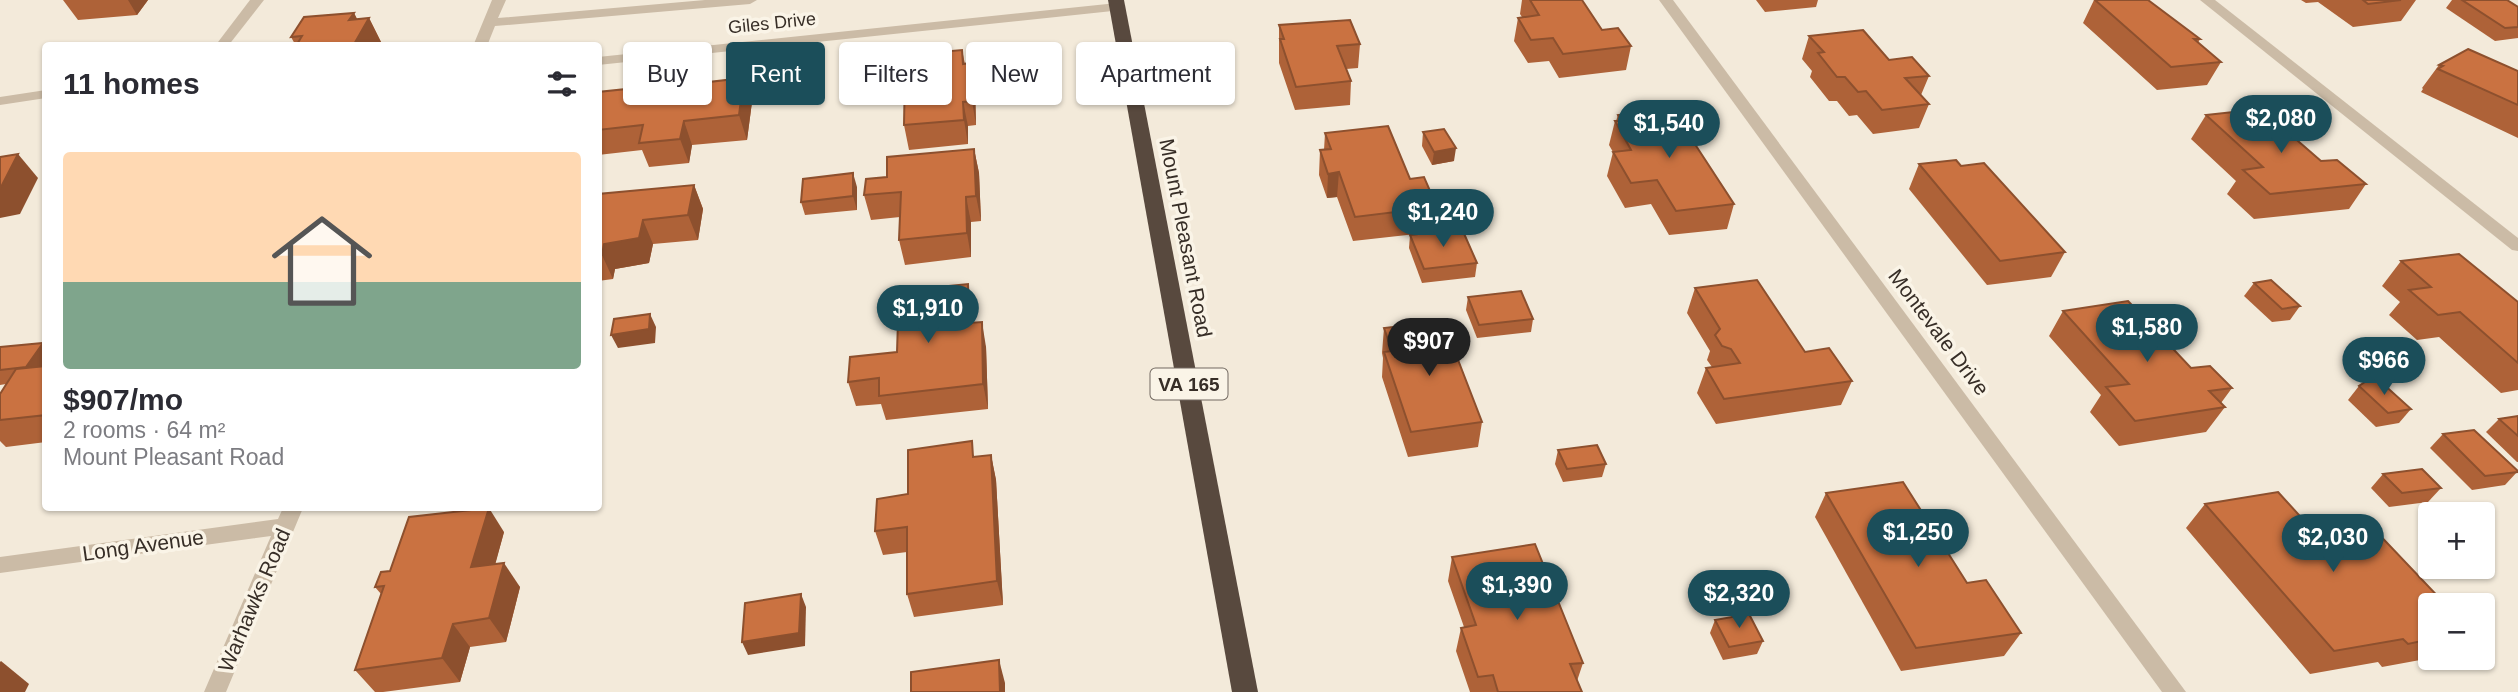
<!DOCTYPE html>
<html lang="en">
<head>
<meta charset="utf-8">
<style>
  body { margin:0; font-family:Arial,sans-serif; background:#f7f7f7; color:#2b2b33; height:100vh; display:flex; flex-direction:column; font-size:26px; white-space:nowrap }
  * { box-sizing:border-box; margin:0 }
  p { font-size:23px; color:#7c7c81 }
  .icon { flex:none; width:38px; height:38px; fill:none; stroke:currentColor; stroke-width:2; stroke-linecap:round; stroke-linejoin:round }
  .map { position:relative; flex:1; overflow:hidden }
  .details { position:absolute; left:42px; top:42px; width:560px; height:469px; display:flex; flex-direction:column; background:#fff; border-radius:7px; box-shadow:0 2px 5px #0004 }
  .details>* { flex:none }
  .banner { position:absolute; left:623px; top:42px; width:665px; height:63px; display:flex; gap:14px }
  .controls { position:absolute; left:2418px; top:502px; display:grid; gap:14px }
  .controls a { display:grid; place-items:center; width:77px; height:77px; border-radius:7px; background:#fff; box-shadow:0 2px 5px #0004; font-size:35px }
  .price { position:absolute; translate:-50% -60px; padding:0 16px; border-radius:24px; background:#1b4e5a; color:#fff; font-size:23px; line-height:46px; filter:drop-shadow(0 2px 4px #0008) }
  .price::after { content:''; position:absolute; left:50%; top:42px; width:21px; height:16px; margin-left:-10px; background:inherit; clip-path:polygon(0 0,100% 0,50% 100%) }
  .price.active { background:#222; color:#fff }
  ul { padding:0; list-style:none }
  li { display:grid; align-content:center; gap:14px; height:371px; padding:0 21px }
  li+li { border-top:2px solid #e1e1e2 }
  li span { display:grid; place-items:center; height:217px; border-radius:7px; color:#555 }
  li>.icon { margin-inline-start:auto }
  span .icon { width:126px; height:126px; fill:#fffc; stroke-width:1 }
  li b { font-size:30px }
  h2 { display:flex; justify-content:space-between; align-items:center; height:84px; padding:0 21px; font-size:30px }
  .tag { padding:0 24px; border-radius:7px; background:#fff; box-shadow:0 2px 5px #0004; font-size:24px; line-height:63px }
  .tag.active { background:#1b4e5a; color:#fff }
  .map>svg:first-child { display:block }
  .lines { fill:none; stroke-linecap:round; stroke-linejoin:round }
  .minor { fill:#cbbba6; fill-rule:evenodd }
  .highway { fill:#58493e; fill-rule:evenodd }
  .wall { fill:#ae6238 }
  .shaded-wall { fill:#8d502e }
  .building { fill:#ca7241; stroke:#8d502e; stroke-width:2 }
  .labels { text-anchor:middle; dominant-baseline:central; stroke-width:7; stroke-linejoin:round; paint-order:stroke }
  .far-street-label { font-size:18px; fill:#372e27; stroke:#faf4e7 }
  .shield { fill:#faf4e7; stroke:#726961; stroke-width:2 }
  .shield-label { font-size:19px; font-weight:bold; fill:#372e27 }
  .street-label { font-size:21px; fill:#372e27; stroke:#faf4e7 }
</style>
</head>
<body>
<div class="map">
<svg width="2518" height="692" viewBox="0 0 2518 692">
  <rect width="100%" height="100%" fill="#f3eada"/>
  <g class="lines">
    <g class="minor">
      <path d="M250,0H264L228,46H215Z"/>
      <path d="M492,0H506L498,18L705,0H757L750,4L495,26L487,46H473Z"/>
      <path d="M1659,0H1673L2186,692H2162Z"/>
      <path d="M2200,0H2215L2518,238V251L2512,250Z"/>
      <path d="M1117,3L1124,7L1122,10L598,65V57Z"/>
      <path d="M46,90V98L0,105V97Z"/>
      <path d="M283,508H303L226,692H204L271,536L0,573V557L278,519Z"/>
    </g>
    <path class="highway" d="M1108,0H1124L1258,692H1232Z"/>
  </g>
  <g class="wall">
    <path d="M63,0H148L137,15L78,20Z"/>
    <path d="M1522,0H1582L1602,30L1631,46L1626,70L1559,78L1549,61L1528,63L1514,41L1518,18L1522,17L1520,14Z"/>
    <path d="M1756,0H1818L1816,7L1765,12Z"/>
    <path d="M2094,0L2200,39L2198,43L2221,62L2207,85L2157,90L2083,23Z"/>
    <path d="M2301,0H2416L2401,21L2353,27L2318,2L2306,3Z"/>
    <path d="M2452,0H2507L2518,7V38L2495,41L2446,8Z"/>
    <path d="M354,13L357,19L369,18L381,42L296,46L291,37Z"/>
    <path d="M1279,25L1360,44L1358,68L1346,69L1351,81L1350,105L1295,110L1279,63Z"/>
    <path d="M1809,36L1889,60L1929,76L1921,95L1929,104L1919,128L1873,134L1857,115L1849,116L1837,101H1829L1810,77L1812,71L1802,59Z"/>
    <path d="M962,50L965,64L975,87L976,125L968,126V144L909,150L904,125V96L890,97L884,74Z"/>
    <path d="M2439,65L2518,71V138L2421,92L2423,89L2422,88Z"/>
    <path d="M683,77L685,84L744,78L752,102L747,140L692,145L689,163L649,167L642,150L598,155V92L626,89Z"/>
    <path d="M1618,115L1734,204L1727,229L1669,235L1651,204L1625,208L1607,176L1613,152L1609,145L1615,121H1616Z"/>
    <path d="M2206,115L2321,161L2366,184L2349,209L2254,219L2227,194L2236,181L2191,139Z"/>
    <path d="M1423,132L1454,161L1432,165L1422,146Z"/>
    <path d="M1325,133L1410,179L1437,207L1434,232L1353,241L1337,197L1327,198L1319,175L1320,150H1324Z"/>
    <path d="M974,149L979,173L981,221L971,222V257L905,265L899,240L900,217L871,220L864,195Z"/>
    <path d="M1919,164L2065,252L2051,277L1987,285L1909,189Z"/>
    <path d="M694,185L703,209L698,240L653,244L649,263L615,269L613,279L598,281V194Z"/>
    <path d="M857,187V210L805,215L801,202Z"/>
    <path d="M1410,235L1477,263L1475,277L1422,283L1409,248Z"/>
    <path d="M2401,261L2518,302V390L2501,393L2439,337L2417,340L2389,315L2400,302L2382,286Z"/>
    <path d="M2254,283L2300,306L2290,320L2272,322L2244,296Z"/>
    <path d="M1695,288L1805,352L1852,381L1841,405L1716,424L1697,393L1706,368L1712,367L1707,360L1710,351L1687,313Z"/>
    <path d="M1468,297L1533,319L1531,332L1477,338L1466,310Z"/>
    <path d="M973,308L974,323L986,347L988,409L886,420L881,404L856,406L848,382L897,352Z"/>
    <path d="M2063,311L2191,368L2232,388L2221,403L2225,407L2206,432L2119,446L2090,412L2101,395L2049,336Z"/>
    <path d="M1384,328L1482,422L1478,447L1408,457L1382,377L1383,358L1382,353Z"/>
    <path d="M46,346V442L6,447L0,441V394L6,384L0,385V347Z"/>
    <path d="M2359,386L2411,409L2399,423L2376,427L2348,400Z"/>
    <path d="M2518,416V462H2517L2486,432L2499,419Z"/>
    <path d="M2443,434L2518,471L2505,485L2472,490L2430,448Z"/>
    <path d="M1558,450L1606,464L1602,477L1563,482L1555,464Z"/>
    <path d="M991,455L996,480L1003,605L914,617L907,594V552L883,555L875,531L908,494L976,457Z"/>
    <path d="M2383,474L2441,488L2428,502L2389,507L2371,488Z"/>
    <path d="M1826,493L1967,583L2021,633L2004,656L1901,671L1815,517Z"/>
    <path d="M2205,504L2319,537L2431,606V658L2382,667L2378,662L2310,674L2186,528Z"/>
    <path d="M504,532L495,564L520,587L506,642L470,647L460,682L383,692H375L355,670L381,594L375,587L390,571Z"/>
    <path d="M1452,557L1583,663L1577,681L1582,692H1470L1456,651L1461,628L1464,627L1448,581Z"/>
    <path d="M1715,620L1763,641L1757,654L1723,660L1710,633Z"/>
  </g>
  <g class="shaded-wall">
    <path d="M128,0H148L137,15Z"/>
    <path d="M354,13L362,29L369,18L381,42L379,46H353L349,20Z"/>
    <path d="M970,63L975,87L976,125L972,101Z"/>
    <path d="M744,78L752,102L747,140L739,115Z"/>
    <path d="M963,102L968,126V144L964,120Z"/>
    <path d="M684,121L692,145L689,163L680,139Z"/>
    <path d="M1456,148L1454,161L1432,165L1434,152Z"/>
    <path d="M974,149L979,173L981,221L976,196Z"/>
    <path d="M18,154L38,178L20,214L0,218V189Z"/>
    <path d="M1339,172L1337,197L1327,198L1328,174Z"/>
    <path d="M853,173L857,187V210L853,196Z"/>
    <path d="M694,185L703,209L698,240L688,215Z"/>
    <path d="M966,197L971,222V257L967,233Z"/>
    <path d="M643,220L653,244L649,263L615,269L613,279L602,255L604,244Z"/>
    <path d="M968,284L973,308L974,348L969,323Z"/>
    <path d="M650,314L656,327L655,343L618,348L611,335Z"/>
    <path d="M982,322L986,347L988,409L983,384Z"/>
    <path d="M43,343L46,346V370L38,381L26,367Z"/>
    <path d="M991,455L996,480L1003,605L997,581Z"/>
    <path d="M489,508L504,532L488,591L471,567Z"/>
    <path d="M504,563L520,587L506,642L489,618Z"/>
    <path d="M801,594L806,607L805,646L748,655L742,642Z"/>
    <path d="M453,624L470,647L460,682L442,658Z"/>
    <path d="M999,660L1005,683V692H1000Z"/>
    <path d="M1,661L29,684L25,692H0V662Z"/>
  </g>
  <g class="building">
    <path d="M1530,0H1582L1602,30L1618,28L1631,46L1563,54L1553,38L1531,40L1518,18L1539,15Z"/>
    <path d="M2095,0H2148L2200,39H2194L2221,62L2171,67Z"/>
    <path d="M2363,0H2401L2368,4Z"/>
    <path d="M2462,0H2507L2518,7V27L2505,28Z"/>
    <path d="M354,13L349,20L369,18L353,46H296L302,36L291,37L304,17Z"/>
    <path d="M1350,20L1360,44L1337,46L1351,81L1296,87L1280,39H1284L1279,25Z"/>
    <path d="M1863,30L1889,60L1912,57L1929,76L1905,78L1929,104L1882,110L1866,91L1858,92L1845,77H1837L1818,53L1824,52L1809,36Z"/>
    <path d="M2468,49L2518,71V105L2438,69L2443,66L2439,65Z"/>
    <path d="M962,50L963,64L970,63L972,101L963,102L964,120L904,125L905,72L884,74V57Z"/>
    <path d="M683,77L682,85L744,78L739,115L684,121L680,139L639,143L643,125L598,130V92L626,89L628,83Z"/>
    <path d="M1672,109L1734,204L1676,211L1657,180L1631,183L1613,152L1631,150L1615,121H1621L1618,115Z"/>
    <path d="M2261,109L2321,161L2337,160L2366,184L2270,194L2243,170L2263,167L2206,115Z"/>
    <path d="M1388,126L1410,179L1424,177L1437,207L1355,217L1339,172L1328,174L1320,150L1331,149L1325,133Z"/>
    <path d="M1444,129L1456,148L1434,152L1423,132Z"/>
    <path d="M974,149L976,196L966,197L967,233L899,240L901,192L864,195L866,179L887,177V157Z"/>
    <path d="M18,154L0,189V157Z"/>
    <path d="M1956,160L1961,166L1984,163L2065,252L2000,261L1919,164Z"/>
    <path d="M853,173V196L801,202L803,179Z"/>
    <path d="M694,185L688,215L643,220L639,238L604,244L602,255H598V194Z"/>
    <path d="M1462,229L1477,263L1424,269L1410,235Z"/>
    <path d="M2459,254L2518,302V363L2460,312L2438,315L2409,290L2431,287L2401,261Z"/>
    <path d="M1757,280L1805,352L1829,348L1852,381L1724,399L1706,368L1740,363L1731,349L1722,346L1715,335L1720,329L1695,288Z"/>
    <path d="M2271,280L2300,306L2282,309L2254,283Z"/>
    <path d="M968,284L969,323L982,322L983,384L879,396V378L848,382L850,357L897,352L899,291Z"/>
    <path d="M1521,291L1533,319L1479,325L1468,297Z"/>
    <path d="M2128,301L2191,368L2210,366L2232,388L2209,391L2225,407L2135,421L2106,387L2129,384L2063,311Z"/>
    <path d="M650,314L649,329L611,335L614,319Z"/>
    <path d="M1443,321L1482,422L1411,432L1384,352L1392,351L1384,328Z"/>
    <path d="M43,343L26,367L0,370V347Z"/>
    <path d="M46,366V415L0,420V394L16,369Z"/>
    <path d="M2365,382H2381L2411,409L2388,413L2359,386Z"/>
    <path d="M2518,416V436L2499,419Z"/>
    <path d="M2474,430L2518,471V472L2485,476L2443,434Z"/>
    <path d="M972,441L973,457L991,455L997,581L907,594V527L875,531L877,499L908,494V450Z"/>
    <path d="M1597,445L1606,464L1567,469L1558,450Z"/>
    <path d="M2422,469L2441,488L2402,493L2383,474Z"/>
    <path d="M1903,482L1967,583L1986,580L2021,633L1916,648L1826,493Z"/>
    <path d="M2278,492L2319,537L2373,528L2447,606H2431V639L2408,644L2403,639L2334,651L2205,504Z"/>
    <path d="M489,508L471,567L504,563L489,618L453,624L442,658L355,670L384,586L375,587L381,572L390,571L409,517Z"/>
    <path d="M1535,544L1583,663L1570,664L1582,692H1498L1493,675L1478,677L1461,628L1476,625L1452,557Z"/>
    <path d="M801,594L799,633L742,642L745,603Z"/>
    <path d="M1749,614L1763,641L1729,647L1715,620Z"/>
    <path d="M999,660L1000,692H911V672Z"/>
  </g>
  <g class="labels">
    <g class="far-street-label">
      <text transform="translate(772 23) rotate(-6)">Giles Drive</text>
    </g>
    <rect class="shield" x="1150.5" y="368.5" width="77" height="31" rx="5"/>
    <g class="shield-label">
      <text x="1189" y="384">VA 165</text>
    </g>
    <g class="street-label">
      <text transform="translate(1186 238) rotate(79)">Mount Pleasant Road</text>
      <text transform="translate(1939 332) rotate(53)">Montevale Drive</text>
      <text transform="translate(143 545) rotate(-8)">Long Avenue</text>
      <text transform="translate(254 600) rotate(-67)">Warhawks Road</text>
    </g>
  </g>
</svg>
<div class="controls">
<a>+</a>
<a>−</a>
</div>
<b class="price" style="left:2281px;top:155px">$2,080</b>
<b class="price" style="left:1669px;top:160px">$1,540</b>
<b class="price" style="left:1443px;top:249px">$1,240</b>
<b class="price" style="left:928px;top:345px">$1,910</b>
<b class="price" style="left:2147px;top:364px">$1,580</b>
<b class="price active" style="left:1429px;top:378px">$907</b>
<b class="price" style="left:2384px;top:397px">$966</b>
<b class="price" style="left:1918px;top:569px">$1,250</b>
<b class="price" style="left:2333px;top:574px">$2,030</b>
<b class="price" style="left:1517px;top:622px">$1,390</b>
<b class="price" style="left:1739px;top:630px">$2,320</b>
<div class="banner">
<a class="tag">Buy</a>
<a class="tag active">Rent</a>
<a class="tag">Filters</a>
<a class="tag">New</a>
<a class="tag">Apartment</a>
</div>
<section class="details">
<h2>11 homes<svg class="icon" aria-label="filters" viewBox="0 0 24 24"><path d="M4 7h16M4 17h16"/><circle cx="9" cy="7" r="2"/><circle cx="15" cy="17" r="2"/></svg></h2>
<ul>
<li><span style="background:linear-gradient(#ffd9b3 60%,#7fa58c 0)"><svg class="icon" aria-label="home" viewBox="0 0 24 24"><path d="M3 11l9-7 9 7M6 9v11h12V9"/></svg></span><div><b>$907/mo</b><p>2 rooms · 64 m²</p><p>Mount Pleasant Road</p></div></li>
</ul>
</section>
</div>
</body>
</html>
